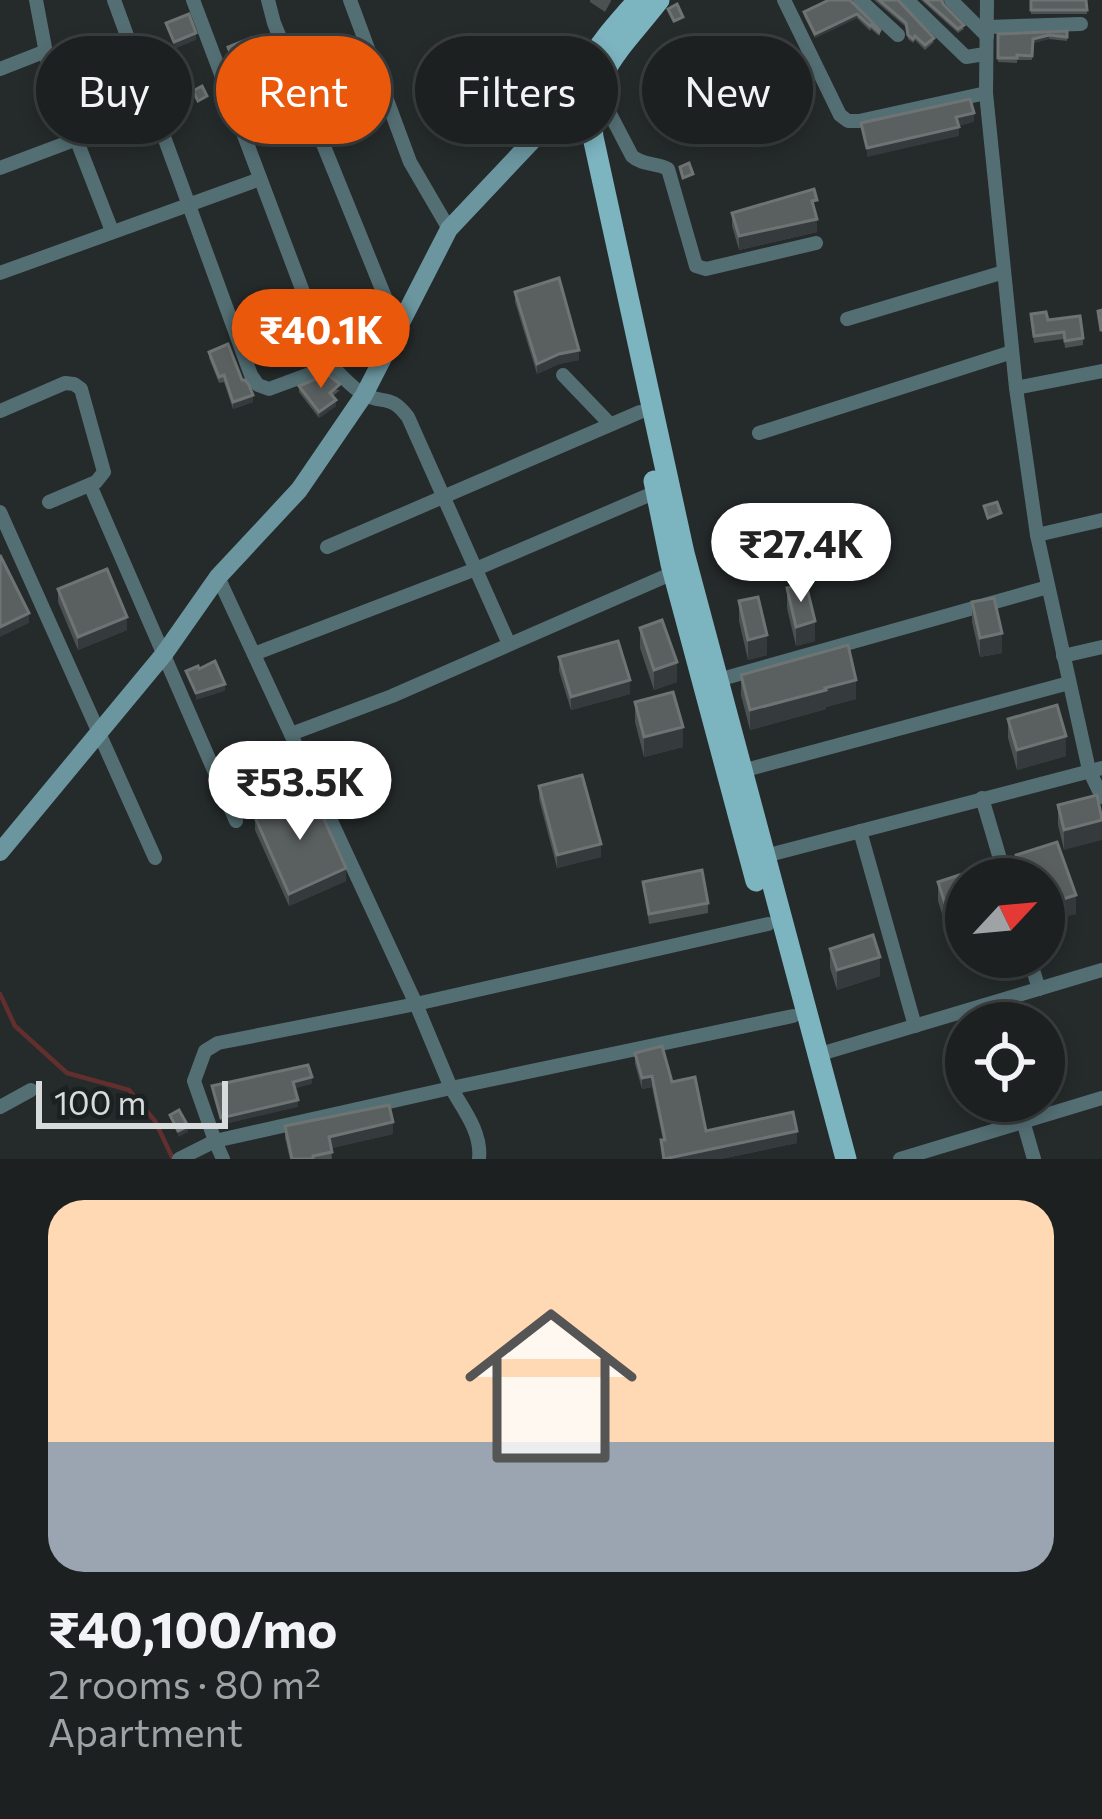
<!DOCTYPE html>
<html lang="en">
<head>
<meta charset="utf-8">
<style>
  body { margin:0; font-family:Commissioner,sans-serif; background:#252829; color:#f1f3f6; height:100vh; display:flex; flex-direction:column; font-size:45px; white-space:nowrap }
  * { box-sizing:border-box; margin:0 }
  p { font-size:39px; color:#a0a3a5 }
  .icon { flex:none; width:66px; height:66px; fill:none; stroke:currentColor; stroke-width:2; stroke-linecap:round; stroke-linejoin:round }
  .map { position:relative; height:1159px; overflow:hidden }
  .side { display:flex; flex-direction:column; background:#1c2020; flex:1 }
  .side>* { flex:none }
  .top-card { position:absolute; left:36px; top:36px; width:1032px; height:108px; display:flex; gap:24px }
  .needle { width:78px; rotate:64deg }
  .fabs { position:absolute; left:945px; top:858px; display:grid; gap:24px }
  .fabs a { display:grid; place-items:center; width:120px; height:120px; border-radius:50%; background:#1c2020; box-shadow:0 6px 18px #0003,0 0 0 3px #3a3e3e; font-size:60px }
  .scale { position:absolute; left:36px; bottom:30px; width:192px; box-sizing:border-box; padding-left:12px; border:6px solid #d8dbdc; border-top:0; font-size:33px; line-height:42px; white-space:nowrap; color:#d8dbdc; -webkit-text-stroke:9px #1b2021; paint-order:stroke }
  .price { position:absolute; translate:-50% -102px; padding:0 27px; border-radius:42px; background:#fff; color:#222; font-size:39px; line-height:78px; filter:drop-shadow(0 3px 6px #0008) }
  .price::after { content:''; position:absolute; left:50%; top:72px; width:36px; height:27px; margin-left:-18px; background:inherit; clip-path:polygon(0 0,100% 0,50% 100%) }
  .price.selected { background:#ea580c; color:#fff }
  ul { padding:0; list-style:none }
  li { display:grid; align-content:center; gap:24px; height:636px; padding:0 48px }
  li span { display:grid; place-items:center; height:372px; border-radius:36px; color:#555 }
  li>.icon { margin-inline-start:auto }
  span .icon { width:216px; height:216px; fill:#fffc; stroke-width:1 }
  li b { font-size:51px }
  .pill { padding:0 42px; border-radius:54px; background:#1c2020; box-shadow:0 6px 18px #0003,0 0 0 3px #3a3e3e; font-size:42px; line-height:108px }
  .pill.selected { background:#ea580c; color:#fff }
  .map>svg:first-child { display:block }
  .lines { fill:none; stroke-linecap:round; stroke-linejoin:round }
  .stream { stroke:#612f2d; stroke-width:4.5 }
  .street { stroke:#546f74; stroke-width:14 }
  .secondary { stroke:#6b969f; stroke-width:18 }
  .primary { stroke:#7cb4c0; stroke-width:21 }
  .wall { fill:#4b5051 }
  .shaded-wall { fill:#353b3c }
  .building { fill:#5a5f60; stroke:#6e7374; stroke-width:3 }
</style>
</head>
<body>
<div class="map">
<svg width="1102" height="1159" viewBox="0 0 1102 1159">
  <rect width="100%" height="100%" fill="#252a2b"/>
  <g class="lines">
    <path class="stream" d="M0,994L15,1026L67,1073L129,1090L155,1121L173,1159"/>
    <g class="street">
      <path d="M36,0L49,69L112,231"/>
      <path d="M114,0L251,375L258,385L269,389L331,366"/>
      <path d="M193,0L331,366C341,374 352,388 363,394C384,405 390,393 408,417L509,644"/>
      <path d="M268,0L274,23L398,329"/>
      <path d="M350,0L410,162L449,229"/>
      <path d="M784,0L840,115L848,121H859L986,93"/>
      <path d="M860,0L898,35"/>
      <path d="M907,0L966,57L985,54"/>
      <path d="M951,0L987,36"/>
      <path d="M987,0L986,93L1016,388L1037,535L1089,770L1102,797"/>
      <path d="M987,27L1081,24"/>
      <path d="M0,69L46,51"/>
      <path d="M596,87L632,156C643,166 656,162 668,169L696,266L706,269L816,243"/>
      <path d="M0,168L77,139"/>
      <path d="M0,273L260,179"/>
      <path d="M847,319L1004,272"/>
      <path d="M563,375L610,424"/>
      <path d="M1016,388L1102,371"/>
      <path d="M0,411L65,383L74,384L81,389L104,472L96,482L49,502"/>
      <path d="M759,433L1012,352"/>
      <path d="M90,485L236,821"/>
      <path d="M0,512L155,858"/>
      <path d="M1037,535L1102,520"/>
      <path d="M327,547L640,412"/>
      <path d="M218,577L416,1004L451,1088L793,1016"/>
      <path d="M254,654L476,569L656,492"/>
      <path d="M1063,656L1102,647"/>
      <path d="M718,680L1048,587"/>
      <path d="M291,734L392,696L673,573"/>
      <path d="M742,771L1069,683"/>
      <path d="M982,798L1006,879"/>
      <path d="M860,831L915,1026"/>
      <path d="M765,856L1102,768"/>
      <path d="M1029,957L1039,989"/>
      <path d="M817,1055L1102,970"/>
      <path d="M0,1107L31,1090"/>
      <path d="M1023,1121L1034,1159"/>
      <path d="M179,1159L215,1141L194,1081L205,1051L218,1043L416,1004L768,924"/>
      <path d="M223,1159L215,1141L451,1088C464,1110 482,1133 479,1159"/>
      <path d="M900,1159L1102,1098"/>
    </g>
    <path class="secondary" d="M0,852L164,654L218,577L299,490L364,395L449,229L548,124L577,99L589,95"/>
    <g class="primary">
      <path d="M659,0C624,46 585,75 593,137L684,553L846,1159"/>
      <path d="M579,128C573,68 601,43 638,0"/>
      <path d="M654,481L671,564L756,881"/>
    </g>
  </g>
  <g class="wall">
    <path d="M590,0H611V1L605,12L590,2Z"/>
    <path d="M850,0L880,34L879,36L871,29L870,31L857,18L815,38L804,16V12Z"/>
    <path d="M874,0H898L934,42L925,50L915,40L913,43L908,39L906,27Z"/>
    <path d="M921,0H942L964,29L958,33Z"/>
    <path d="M1031,0H1086L1087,14H1031Z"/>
    <path d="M1067,31V41L1049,39L1033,43L1032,60H1017V63L998,62V34Z"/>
    <path d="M228,47L280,116L256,126L228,54Z"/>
    <path d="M732,213H817H815L817,232L739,250L732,226Z"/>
    <path d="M515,292L579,360L559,364L537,374L515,302Z"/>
    <path d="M1031,314L1083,338V345L1065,348L1064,339L1034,343Z"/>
    <path d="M209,352L242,380L253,402L233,409L224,382L219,383L209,358Z"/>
    <path d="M299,386L340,390L333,396L336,406L319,418L299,392Z"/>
    <path d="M787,588L815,641L796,646L787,608Z"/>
    <path d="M58,589L127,630L78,650L58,602Z"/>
    <path d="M739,601L767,655L748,660L739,621Z"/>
    <path d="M972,602L1002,653L980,657L972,622Z"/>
    <path d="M640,628L677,682L654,690L640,648Z"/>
    <path d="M559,657L630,694L571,710L559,671Z"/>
    <path d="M741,675L856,699L826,707V709L750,730L741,695Z"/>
    <path d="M635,702L683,747L644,757L635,722Z"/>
    <path d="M1008,719L1066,756L1017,770L1008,738Z"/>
    <path d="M539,786L601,857L557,868L539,799Z"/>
    <path d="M1058,805L1102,814L1064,850L1058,825Z"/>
    <path d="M255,817L346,881L289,906L255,830Z"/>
    <path d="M966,879V950L955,954L938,901V882Z"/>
    <path d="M643,882L708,903V913L649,924Z"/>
    <path d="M830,949L880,976L837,990L830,968Z"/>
    <path d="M635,1053L672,1082L706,1131L797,1143L721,1159H662L661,1140H663L652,1087L642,1089L635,1064Z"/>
    <path d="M285,1126L393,1134L331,1148L332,1159H290L285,1138Z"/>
  </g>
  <g class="shaded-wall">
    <path d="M857,14V18L815,38V34Z"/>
    <path d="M196,33V40L174,49V42Z"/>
    <path d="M1049,35V39L1033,43V39Z"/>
    <path d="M280,109V116L256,126V119Z"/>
    <path d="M974,113V122L956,127V117Z"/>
    <path d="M959,127V136L867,157V148Z"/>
    <path d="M817,219V232L739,250V236Z"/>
    <path d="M579,350V360L559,364L537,374V364L559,354Z"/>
    <path d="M253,395V402L233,409V402Z"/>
    <path d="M336,400V406L319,418V412Z"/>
    <path d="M29,613V623L0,637V627Z"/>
    <path d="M127,617V630L78,650V637Z"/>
    <path d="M815,621V641L796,646V627Z"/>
    <path d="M1002,633V653L980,657V638Z"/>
    <path d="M767,635V655L748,660V640Z"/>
    <path d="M677,662V682L654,690V670Z"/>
    <path d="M630,680V694L571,710V697Z"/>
    <path d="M856,680V699L826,707V709L750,730V710Z"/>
    <path d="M225,684V691L196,700V693Z"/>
    <path d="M683,727V747L644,757V737Z"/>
    <path d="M1066,736V756L1017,770V750Z"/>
    <path d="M1102,820V840L1064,850V830Z"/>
    <path d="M601,844V857L557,868V855Z"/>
    <path d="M346,868V881L289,906V894Z"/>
    <path d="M1076,895V914L1044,924V905Z"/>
    <path d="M966,931V950L955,954V934Z"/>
    <path d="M880,957V976L837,990V970Z"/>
    <path d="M652,1076V1087L642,1089V1078Z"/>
    <path d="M312,1077V1084L293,1089V1082Z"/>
    <path d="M298,1100V1107L221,1125V1118Z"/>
    <path d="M393,1122V1134L329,1149V1137Z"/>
    <path d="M188,1126V1132L178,1137V1131Z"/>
    <path d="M797,1131V1143L721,1159H669Z"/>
  </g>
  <g class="building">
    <path d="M829,0H850L880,30L879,32L871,25L870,26L857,14L815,34L804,12Z"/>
    <path d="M879,0H898L934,38L925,45L915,36L913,39L908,35L906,23Z"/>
    <path d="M925,0H942L943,4L964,25L958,29Z"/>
    <path d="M1031,0H1086L1087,10H1031Z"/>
    <path d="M677,4L683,17L674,21L668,9Z"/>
    <path d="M189,14L196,33L174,42L166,23Z"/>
    <path d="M1067,31V37L1049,35L1033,39L1032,56L1017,55V58H998V34Z"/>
    <path d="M251,38L280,109L256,119L228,47Z"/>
    <path d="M202,86L207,96L198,101L193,91Z"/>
    <path d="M970,99L974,113L956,117L959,127L867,148L861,123Z"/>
    <path d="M689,163L693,174L683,178L680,167Z"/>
    <path d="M814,189L817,200L812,201L817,219L739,236L732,213Z"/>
    <path d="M559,278L579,350L559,354L537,364L515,292Z"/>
    <path d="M1102,310V330H1101L1098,311Z"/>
    <path d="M1046,312L1048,320L1080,316L1083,338L1065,341L1064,332L1034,336L1031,314Z"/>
    <path d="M228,344L242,380H245L249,385L253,395L233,402L224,375L219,377L209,352Z"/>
    <path d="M327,374L340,384L330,393L336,400L319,412L299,386Z"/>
    <path d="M997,502L1001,513L988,518L984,506Z"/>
    <path d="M0,555L29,613L0,627Z"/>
    <path d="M107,569L127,617L78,637L58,589Z"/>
    <path d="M806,584L815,621L796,627L787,588Z"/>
    <path d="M758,597L767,635L748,640L739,601Z"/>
    <path d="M994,598L1002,633L980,638L972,602Z"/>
    <path d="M662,620L677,662L654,670L640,628Z"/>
    <path d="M618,641L630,680L571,697L559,657Z"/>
    <path d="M848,645L856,680L825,688L826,690L750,710L741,675Z"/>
    <path d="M215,661L225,684L196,693L186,671L198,666L199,669Z"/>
    <path d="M673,692L683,727L644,737L635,702Z"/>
    <path d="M1057,705L1066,736L1017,750L1008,719Z"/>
    <path d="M582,775L601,844L557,855L539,786Z"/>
    <path d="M312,793L346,868L289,894L255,817Z"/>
    <path d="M1097,795L1102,820L1064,830L1058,805Z"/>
    <path d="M1057,842L1076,895L1044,905V879H1022L1017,863L1016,855Z"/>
    <path d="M981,868L985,879H966V931L955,934L938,882Z"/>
    <path d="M702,870L708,903L649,914L643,882Z"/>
    <path d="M873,935L880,957L837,970L830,949Z"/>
    <path d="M662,1046L672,1082L695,1077L706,1131L793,1112L797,1131L664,1159L661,1140H665L652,1076L642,1078L635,1053Z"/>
    <path d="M308,1065L312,1077L293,1082L298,1100L221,1118L212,1086Z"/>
    <path d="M389,1105L393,1122L329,1137L332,1152L313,1156V1159H292L285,1126Z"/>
    <path d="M179,1110L188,1126L178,1131L170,1115Z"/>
  </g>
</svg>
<div class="fabs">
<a><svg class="needle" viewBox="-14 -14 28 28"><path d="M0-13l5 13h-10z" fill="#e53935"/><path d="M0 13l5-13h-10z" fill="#a0a3a5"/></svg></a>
<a><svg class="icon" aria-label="locate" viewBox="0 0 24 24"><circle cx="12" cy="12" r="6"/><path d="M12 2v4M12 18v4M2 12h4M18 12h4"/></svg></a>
</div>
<div class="scale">100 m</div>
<b class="price selected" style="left:321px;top:391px">₹40.1K</b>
<b class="price" style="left:801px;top:605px">₹27.4K</b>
<b class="price" style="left:300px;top:843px">₹53.5K</b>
<div class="top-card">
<a class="pill">Buy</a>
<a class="pill selected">Rent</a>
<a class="pill">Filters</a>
<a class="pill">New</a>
</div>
</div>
<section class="side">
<ul>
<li><span style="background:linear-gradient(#ffd9b3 65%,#9aa5b1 0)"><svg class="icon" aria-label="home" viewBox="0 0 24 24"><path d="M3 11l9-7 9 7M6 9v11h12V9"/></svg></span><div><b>₹40,100/mo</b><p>2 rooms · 80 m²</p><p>Apartment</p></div></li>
</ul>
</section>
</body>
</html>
